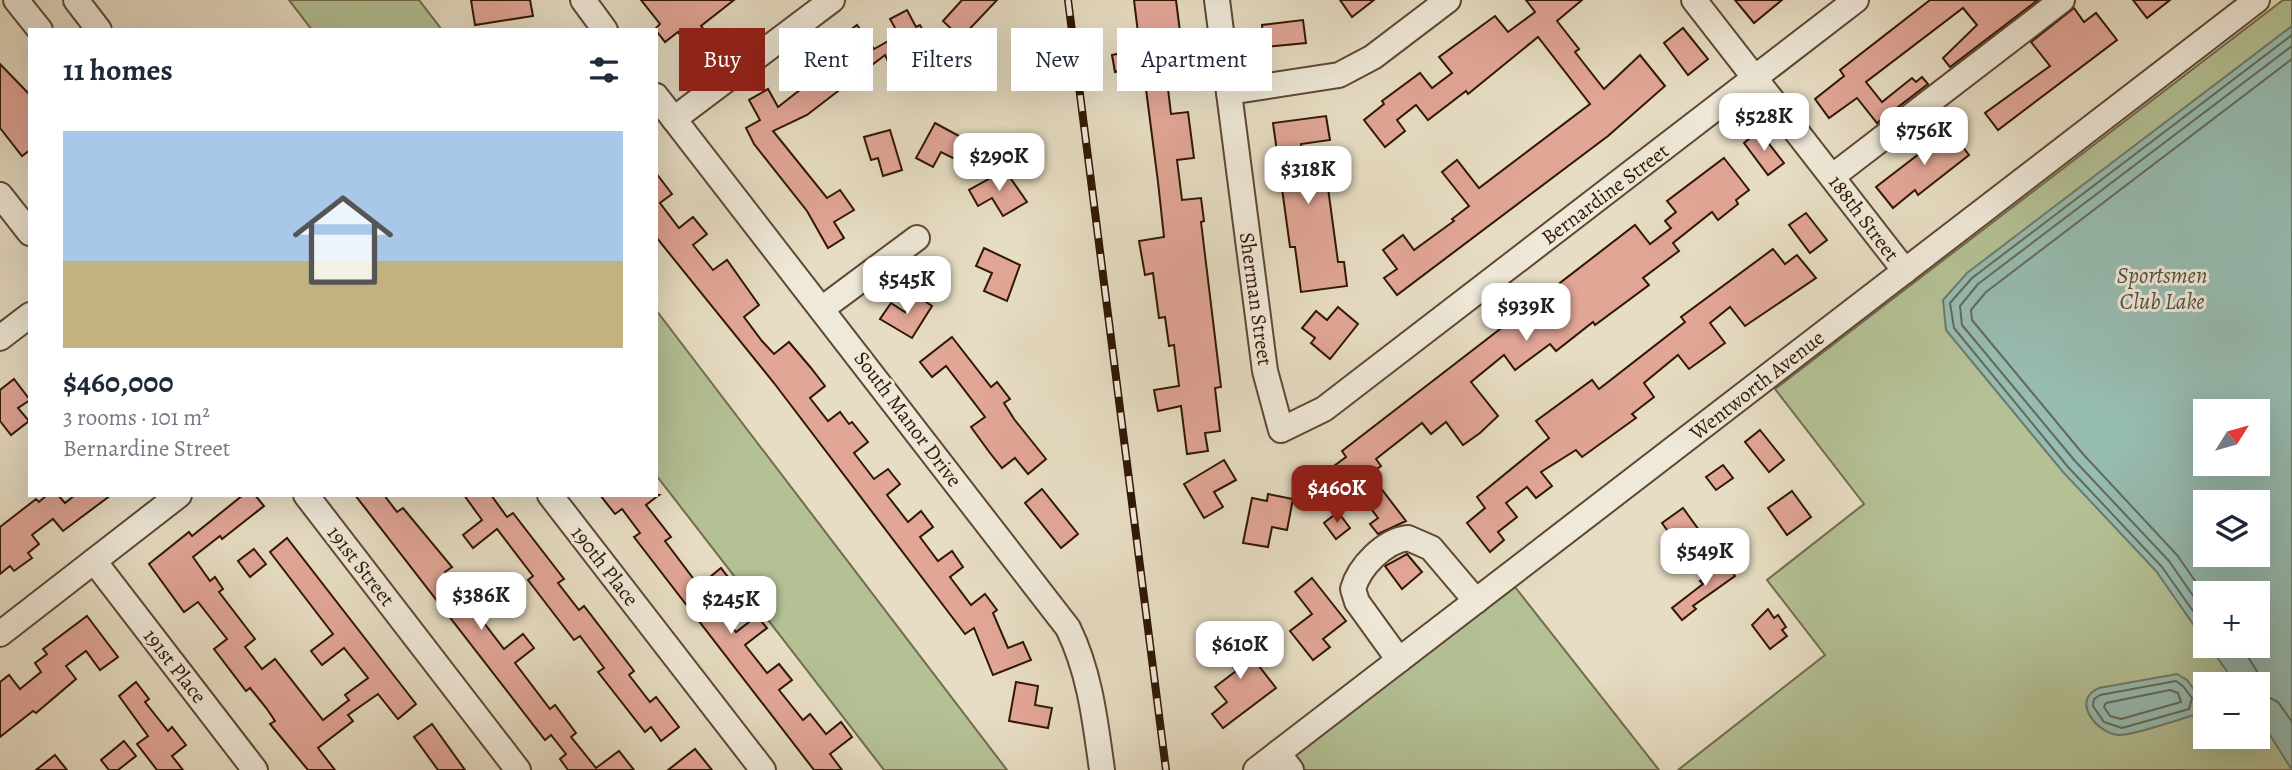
<!DOCTYPE html>
<html lang="en">
<head>
<meta charset="utf-8">
<style>
  body { margin:0; font-family:Alegreya,serif; background:#f6f6f7; color:#1f2937; height:100vh; display:flex; flex-direction:column; font-size:26px; white-space:nowrap }
  * { box-sizing:border-box; margin:0 }
  p { font-size:23px; color:#747a83 }
  .icon { flex:none; width:38px; height:38px; fill:none; stroke:currentColor; stroke-width:2; stroke-linecap:round; stroke-linejoin:round }
  .map { position:relative; flex:1; overflow:hidden }
  .drawer { position:absolute; left:28px; top:28px; width:630px; height:469px; display:flex; flex-direction:column; background:#fff; border-radius:0px; box-shadow:0 7px 28px #0002 }
  .drawer>* { flex:none }
  .banner { position:absolute; left:679px; top:28px; width:665px; height:63px; display:flex; gap:14px }
  .needle { width:46px; rotate:53deg }
  .buttons { position:absolute; left:2193px; top:399px; display:grid; gap:14px }
  .buttons a { display:grid; place-items:center; width:77px; height:77px; border-radius:0px; background:#fff; box-shadow:0 7px 28px #0002; font-size:35px }
  .price { position:absolute; translate:-50% -60px; padding:0 16px; border-radius:14px; background:#fff; color:#222; font-size:23px; line-height:46px; filter:drop-shadow(0 2px 4px #0008) }
  .price::after { content:''; position:absolute; left:50%; top:42px; width:21px; height:16px; margin-left:-10px; background:inherit; clip-path:polygon(0 0,100% 0,50% 100%) }
  .price.active { background:#8f2418; color:#fff }
  ul { padding:0; list-style:none }
  li { display:grid; align-content:center; gap:14px; height:371px; padding:0 35px }
  li span { display:grid; place-items:center; height:217px; border-radius:0px; color:#555 }
  li>.icon { margin-inline-start:auto }
  span .icon { width:126px; height:126px; fill:#fffc; stroke-width:1 }
  li b { font-size:30px }
  h2 { display:flex; justify-content:space-between; align-items:center; height:84px; padding:0 35px; font-size:30px }
  .tag { padding:0 24px; border-radius:0px; background:#fff; box-shadow:0 7px 28px #0002; font-size:24px; line-height:63px }
  .tag.active { background:#8f2418; color:#fff }
  .map>svg:first-child { display:block }
  .green { fill:#b4c195; stroke:#726c4c; stroke-width:2; fill-rule:evenodd }
  .water { fill:#97bcb1; stroke:#6e7a6c; stroke-width:2; fill-rule:evenodd }
  .lines { fill:none; stroke-linecap:round; stroke-linejoin:round }
  .shore { stroke:#646a5a; stroke-width:2 }
  .building { fill:#e2a697; stroke:#301704; stroke-width:2 }
  .minor-casing { stroke:#5e4834; stroke-width:28 }
  .minor { stroke:#efe9d9; stroke-width:24 }
  .rail-casing { stroke:#301704; stroke-width:8 }
  .rail { stroke:#efe9d9; stroke-width:5; stroke-dasharray:16; stroke-linecap:butt }
  .labels { text-anchor:middle; dominant-baseline:central; stroke-width:6; stroke-linejoin:round; paint-order:stroke }
  .street-label { font-size:21px; fill:#301704; stroke:#efe9d9 }
  .water-label { font-size:23px; font-style:italic; fill:#545141; stroke:#efe9d9 }
</style>
</head>
<body>
<div class="map">
<svg width="2292" height="770" viewBox="0 0 2292 770">
  <rect width="100%" height="100%" fill="#e7ddc4"/>
  <filter id="stains"><feTurbulence type="fractalNoise" baseFrequency=".00286" numOctaves="4"/><feColorMatrix values="0 0 0 0 .2 0 0 0 0 .09 0 0 0 0 .02 0 0 0 .5 -.17"/></filter>
  <radialGradient id="worn" r=".72"><stop offset=".6" stop-color="#630" stop-opacity="0"/><stop offset="1" stop-color="#630" stop-opacity=".3"/></radialGradient>
  <g class="green">
    <path d="M289,0H419L442,30H312Z"/>
    <path d="M2283,0H2292V770H1678L1825,655L1767,580L1864,504L1775,389ZM2205,411H2258V464H2205ZM2205,502H2258V555H2205ZM2205,593H2258V646H2205ZM2205,684H2258V737H2205Z"/>
    <path d="M656,310L1007,770H884L656,475Z"/>
    <path d="M1515,587L1659,770H1304L1293,757Z"/>
  </g>
  <g class="water">
    <path d="M2292,26V770L2258,716V684H2236L2209,646H2258V593H2205V641L2156,571L2063,472L1946,330L1943,300L1967,273ZM2205,411H2258V464H2205ZM2205,502H2258V555H2205Z"/>
    <path d="M2177,674L2187,680L2200,698L2194,715C2177,720 2135,735 2119,735C2097,734 2070,700 2099,688Z"/>
  </g>
  <g class="lines">
    <g class="shore">
      <path d="M2205,595L2177,555L2083,454L1972,320L1971,310L1986,292L2292,59"/>
      <path d="M2205,613L2169,561L2075,461L1962,325L1960,306L1978,284L2292,46"/>
      <path d="M2205,628L2162,567L2068,467L1954,328L1950,303L1972,278L2292,35"/>
      <path d="M2241,646L2258,673L2260,693L2278,702L2292,722"/>
      <path d="M2176,681L2183,686L2192,698L2189,709L2122,728L2104,722L2093,706L2094,699L2100,695Z"/>
      <path d="M2170,690L2178,693L2181,702L2121,719L2110,716L2104,707L2106,703Z"/>
    </g>
  </g>
  <g class="building">
    <path d="M471,0H530L533,16L475,25Z"/>
    <path d="M641,0H734L701,26L710,37L692,51L678,32L665,42L655,29L660,24Z"/>
    <path d="M962,0H997L961,38L943,21Z"/>
    <path d="M1134,0H1176L1187,87L1168,89L1171,114L1188,112L1194,158L1177,160L1182,200L1201,198L1204,221L1201,222L1221,387L1215,388L1220,431L1205,433L1208,451L1187,454L1181,406L1158,411L1154,390L1179,386L1174,345L1169,346L1165,317L1159,318L1153,273L1145,275L1139,241L1164,237L1158,182L1143,66L1115,72L1112,55L1140,49Z"/>
    <path d="M1340,0H1374L1352,17Z"/>
    <path d="M1526,0H1582L1557,21L1579,49L1575,52L1604,89L1640,55L1665,86L1608,136L1397,295L1384,278L1397,269L1383,250L1403,235L1414,250L1454,221L1452,219L1469,206L1442,172L1457,160L1479,188L1590,104L1538,37L1468,94L1466,91L1428,120L1416,105L1397,120L1405,131L1385,147L1364,120L1384,104L1382,101L1420,73L1432,88L1452,73L1439,57L1495,16L1508,32L1535,12Z"/>
    <path d="M1735,0H1782L1754,23Z"/>
    <path d="M1930,0H2038L1950,67L1943,58L1977,25L1963,8L1866,82L1882,102L1912,78L1916,82L1922,77L1928,84L1877,123L1857,98L1829,118L1815,99L1844,76L1840,70Z"/>
    <path d="M2133,0H2170L2147,18Z"/>
    <path d="M2074,8L2084,22L2096,13L2117,40L1998,130L1985,113L2050,66L2031,42Z"/>
    <path d="M907,10L916,27L920,25L931,45L891,67L885,55L807,115L773,131L827,198L840,190L854,210L834,222L844,238L828,248L807,211L754,144L746,128L760,120L749,100L768,89L778,107L810,82L800,69L815,57L825,70L851,51L841,37L857,25L874,49L899,35L890,19Z"/>
    <path d="M1303,20L1306,43L1264,47L1262,25Z"/>
    <path d="M1683,28L1708,59L1688,75L1664,43Z"/>
    <path d="M0,64L30,95V150L22,156L0,128Z"/>
    <path d="M1326,116L1330,140L1301,144L1305,175L1326,173L1338,262H1344L1347,286L1301,292L1295,247H1290L1273,123Z"/>
    <path d="M935,123L970,142L959,161L941,152L933,167L916,158Z"/>
    <path d="M1946,125L1969,155L1918,195L1915,190L1893,208L1876,187L1924,150L1920,144Z"/>
    <path d="M890,130L902,170L883,176L878,158L871,160L864,137Z"/>
    <path d="M1759,131L1784,163L1768,175L1744,143Z"/>
    <path d="M1724,158L1749,190L1736,200L1738,204L1718,220L1712,212L1673,243L1679,251L1643,278L1649,285L1595,325L1593,322L1556,351L1550,344L1515,370L1504,355L1471,382L1498,416L1480,433L1463,445L1446,422L1431,434L1422,423L1376,459L1381,466L1370,474L1406,521L1378,534L1370,524L1378,518L1359,493L1333,512L1311,483L1346,457L1342,451L1635,225L1650,244L1671,228L1665,221L1676,212L1667,201Z"/>
    <path d="M1005,170L1027,202L1003,216L992,198L978,206L969,190Z"/>
    <path d="M656,173L672,194L660,203L679,228L693,217L707,234L693,245L713,270L727,260L759,305L744,317L762,341L774,354L789,342L811,368L825,386L810,398L828,421L840,412L849,424L852,422L868,442L854,453L874,479L888,469L900,484L887,495L908,522L921,511L933,527L920,537L938,561L952,551L963,567L950,577L971,605L985,594L997,610L993,613L1008,648L1023,642L1031,660L993,675L974,628L965,634L774,383L656,237Z"/>
    <path d="M1806,213L1827,240L1810,253L1789,225Z"/>
    <path d="M984,248L1020,265L1007,301L984,291L992,273L976,266Z"/>
    <path d="M1773,249L1785,264L1797,255L1816,278L1745,326L1730,307L1710,323L1725,343L1689,369L1678,355L1644,383L1654,397L1632,414L1636,418L1582,457L1576,450L1541,472L1552,486L1536,498L1527,487L1506,503L1517,517L1498,532L1504,540L1490,552L1467,523L1485,508L1477,497L1549,438L1536,421L1592,380L1599,389L1685,322L1681,317Z"/>
    <path d="M916,295L932,306L912,338L880,319L891,303L905,312Z"/>
    <path d="M1338,307L1358,324L1330,359L1311,343L1315,338L1302,328L1316,311L1327,320Z"/>
    <path d="M952,337L991,387L997,382L1010,399L1004,403L1014,419L1046,459L1028,474L1015,458L1002,468L990,453L971,427L985,417L946,366L932,377L920,362Z"/>
    <path d="M14,379L30,400L18,408L29,421L11,435L0,421V390Z"/>
    <path d="M1760,430L1784,460L1769,472L1745,442Z"/>
    <path d="M1224,460L1236,480L1214,492L1223,507L1204,518L1184,484Z"/>
    <path d="M1723,465L1733,478L1716,490L1706,477Z"/>
    <path d="M1042,489L1078,534L1061,548L1025,503Z"/>
    <path d="M1792,491L1811,517L1787,535L1768,508Z"/>
    <path d="M1268,494L1293,499L1287,530L1272,527L1268,547L1243,543L1252,498L1267,501Z"/>
    <path d="M47,495H58L65,503L75,495H111L63,531L53,519L32,535L39,544L28,553L32,558L14,571L10,566L0,574V527L36,499L39,502Z"/>
    <path d="M243,495H255L264,506L222,539L220,536L193,557L210,581L215,577L223,589L219,592L255,639L245,647L262,669L275,659L323,720L349,700L345,695L368,678L344,648L322,665L311,651L333,634L270,552L287,538L416,704L398,719L378,694L348,715L353,721L318,748L335,770H308L270,724L275,721L267,709L250,688L246,691L214,649L227,639L198,602L184,612L149,564L189,532L192,536Z"/>
    <path d="M355,495H384L397,512L403,508L452,567L445,572L504,649L523,634L534,648L515,663L550,709L555,705L576,733L571,737L596,768L619,751L634,770H568L560,759L566,754L551,735L545,740Z"/>
    <path d="M464,495H491L507,517L513,513L564,579L558,583L579,610L584,606L634,671L629,675L650,702L656,697L679,727L661,741L651,727L645,732L598,672L604,668L580,636L574,640L528,580L533,576L497,529L473,548L463,535L482,520Z"/>
    <path d="M600,495H659L646,505L671,537L665,541L699,586L721,568L731,581L709,598L736,632L757,616L767,628L745,645L767,673L779,664L792,680L779,690L803,720L810,714L826,734L841,722L852,737L830,754L842,770H814L634,537L640,533L622,509L615,514Z"/>
    <path d="M1683,508L1704,537L1688,547L1678,533L1672,537L1662,523Z"/>
    <path d="M1338,512L1350,528L1336,539L1324,523Z"/>
    <path d="M254,549L266,564L250,577L238,561Z"/>
    <path d="M1407,554L1422,572L1402,589L1385,566Z"/>
    <path d="M1722,558L1735,576L1693,606L1696,609L1682,620L1672,608L1703,584L1700,581L1709,575L1706,570Z"/>
    <path d="M1312,578L1346,621L1323,639L1330,647L1313,660L1290,631L1312,614L1295,592Z"/>
    <path d="M1768,609L1774,618L1778,615L1786,627L1782,630L1787,636L1770,649L1752,625Z"/>
    <path d="M87,616L118,657L100,670L86,651L66,666L76,679L36,713L33,711L0,737V682L9,675L20,689L41,672L35,663L47,654L43,649Z"/>
    <path d="M1232,631L1276,688L1223,728L1212,714L1227,702L1215,687L1236,671L1215,644Z"/>
    <path d="M136,682L149,699L145,702L168,731L172,727L186,745L172,756L183,770H157L137,744L148,736L119,696Z"/>
    <path d="M1016,682L1038,686L1035,705L1052,708L1048,728L1009,721Z"/>
    <path d="M432,724L465,770H438L414,737Z"/>
    <path d="M124,741L136,756L118,770H109L101,760Z"/>
    <path d="M695,749L712,770H668Z"/>
    <path d="M55,755L67,770H36Z"/>
  </g>
  <g class="lines">
    <g class="minor-casing">
      <g id="minor">
        <path d="M16,0L40,30"/>
        <path d="M76,0L99,30"/>
        <path d="M583,0L605,30"/>
        <path d="M1217,0L1265,371L1281,430L1324,409L1856,0"/>
        <path d="M1694,0L1905,271"/>
        <path d="M1229,92L1339,75L1373,57L1448,0"/>
        <path d="M656,96L1068,628C1090,673 1095,720 1102,770"/>
        <path d="M674,119L832,0"/>
        <path d="M1833,176L2062,0"/>
        <path d="M0,195L30,233"/>
        <path d="M823,308L917,238"/>
        <path d="M0,338L30,315"/>
        <path d="M306,495L518,770"/>
        <path d="M550,495L763,770"/>
        <path d="M94,561L255,770"/>
        <path d="M0,634L179,495"/>
        <path d="M1399,660L1357,602L1353,589C1359,567 1384,541 1408,538L1431,548L1476,601"/>
        <path d="M1278,753L1291,770"/>
        <path d="M1256,770L2257,0"/>
      </g>
    </g>
    <use href="#minor" class="minor"/>
    <g class="rail-casing">
      <path id="rail" d="M1068,0L1166,770"/>
    </g>
    <use href="#rail" class="rail"/>
  </g>
  <g class="labels">
    <g class="street-label">
      <text transform="translate(1605 194) rotate(-37)">Bernardine Street</text>
      <text transform="translate(1864 218) rotate(53)">188th Street</text>
      <text transform="translate(1256 299) rotate(82)">Sherman Street</text>
      <text transform="translate(1757 385) rotate(-38)">Wentworth Avenue</text>
      <text transform="translate(908 419) rotate(53)">South Manor Drive</text>
      <text transform="translate(361 566) rotate(52)">191st Street</text>
      <text transform="translate(605 566) rotate(52)">190th Place</text>
      <text transform="translate(175 666) rotate(52)">191st Place</text>
    </g>
    <g class="water-label">
      <text x="2162" y="275">Sportsmen<tspan x="2162" dy="26">Club Lake</tspan></text>
    </g>
  </g>
  <rect width="100%" height="100%" filter="url(#stains)"/>
  <rect width="100%" height="100%" fill="url(#worn)"/>
</svg>
<div class="buttons">
<a><svg class="needle" viewBox="-14 -14 28 28"><path d="M0-13l5 13h-10z" fill="#e53935"/><path d="M0 13l5-13h-10z" fill="#747a83"/></svg></a>
<a><svg class="icon" aria-label="layers" viewBox="0 0 24 24"><path d="M12 4l9 5-9 5-9-5zM3 14l9 5 9-5"/></svg></a>
<a>+</a>
<a>−</a>
</div>
<b class="price" style="left:1764px;top:153px">$528K</b>
<b class="price" style="left:1924px;top:167px">$756K</b>
<b class="price" style="left:999px;top:193px">$290K</b>
<b class="price" style="left:1308px;top:206px">$318K</b>
<b class="price" style="left:907px;top:316px">$545K</b>
<b class="price" style="left:1526px;top:343px">$939K</b>
<b class="price active" style="left:1337px;top:525px">$460K</b>
<b class="price" style="left:1705px;top:588px">$549K</b>
<b class="price" style="left:481px;top:632px">$386K</b>
<b class="price" style="left:731px;top:636px">$245K</b>
<b class="price" style="left:1240px;top:681px">$610K</b>
<div class="banner">
<a class="tag active">Buy</a>
<a class="tag">Rent</a>
<a class="tag">Filters</a>
<a class="tag">New</a>
<a class="tag">Apartment</a>
</div>
<section class="drawer">
<h2>11 homes<svg class="icon" aria-label="filters" viewBox="0 0 24 24"><path d="M4 7h16M4 17h16"/><circle cx="9" cy="7" r="2"/><circle cx="15" cy="17" r="2"/></svg></h2>
<ul>
<li><span style="background:linear-gradient(#a9c7e8 60%,#c2b280 0)"><svg class="icon" aria-label="home" viewBox="0 0 24 24"><path d="M3 11l9-7 9 7M6 9v11h12V9"/></svg></span><div><b>$460,000</b><p>3 rooms · 101 m²</p><p>Bernardine Street</p></div></li>
</ul>
</section>
</div>
</body>
</html>
